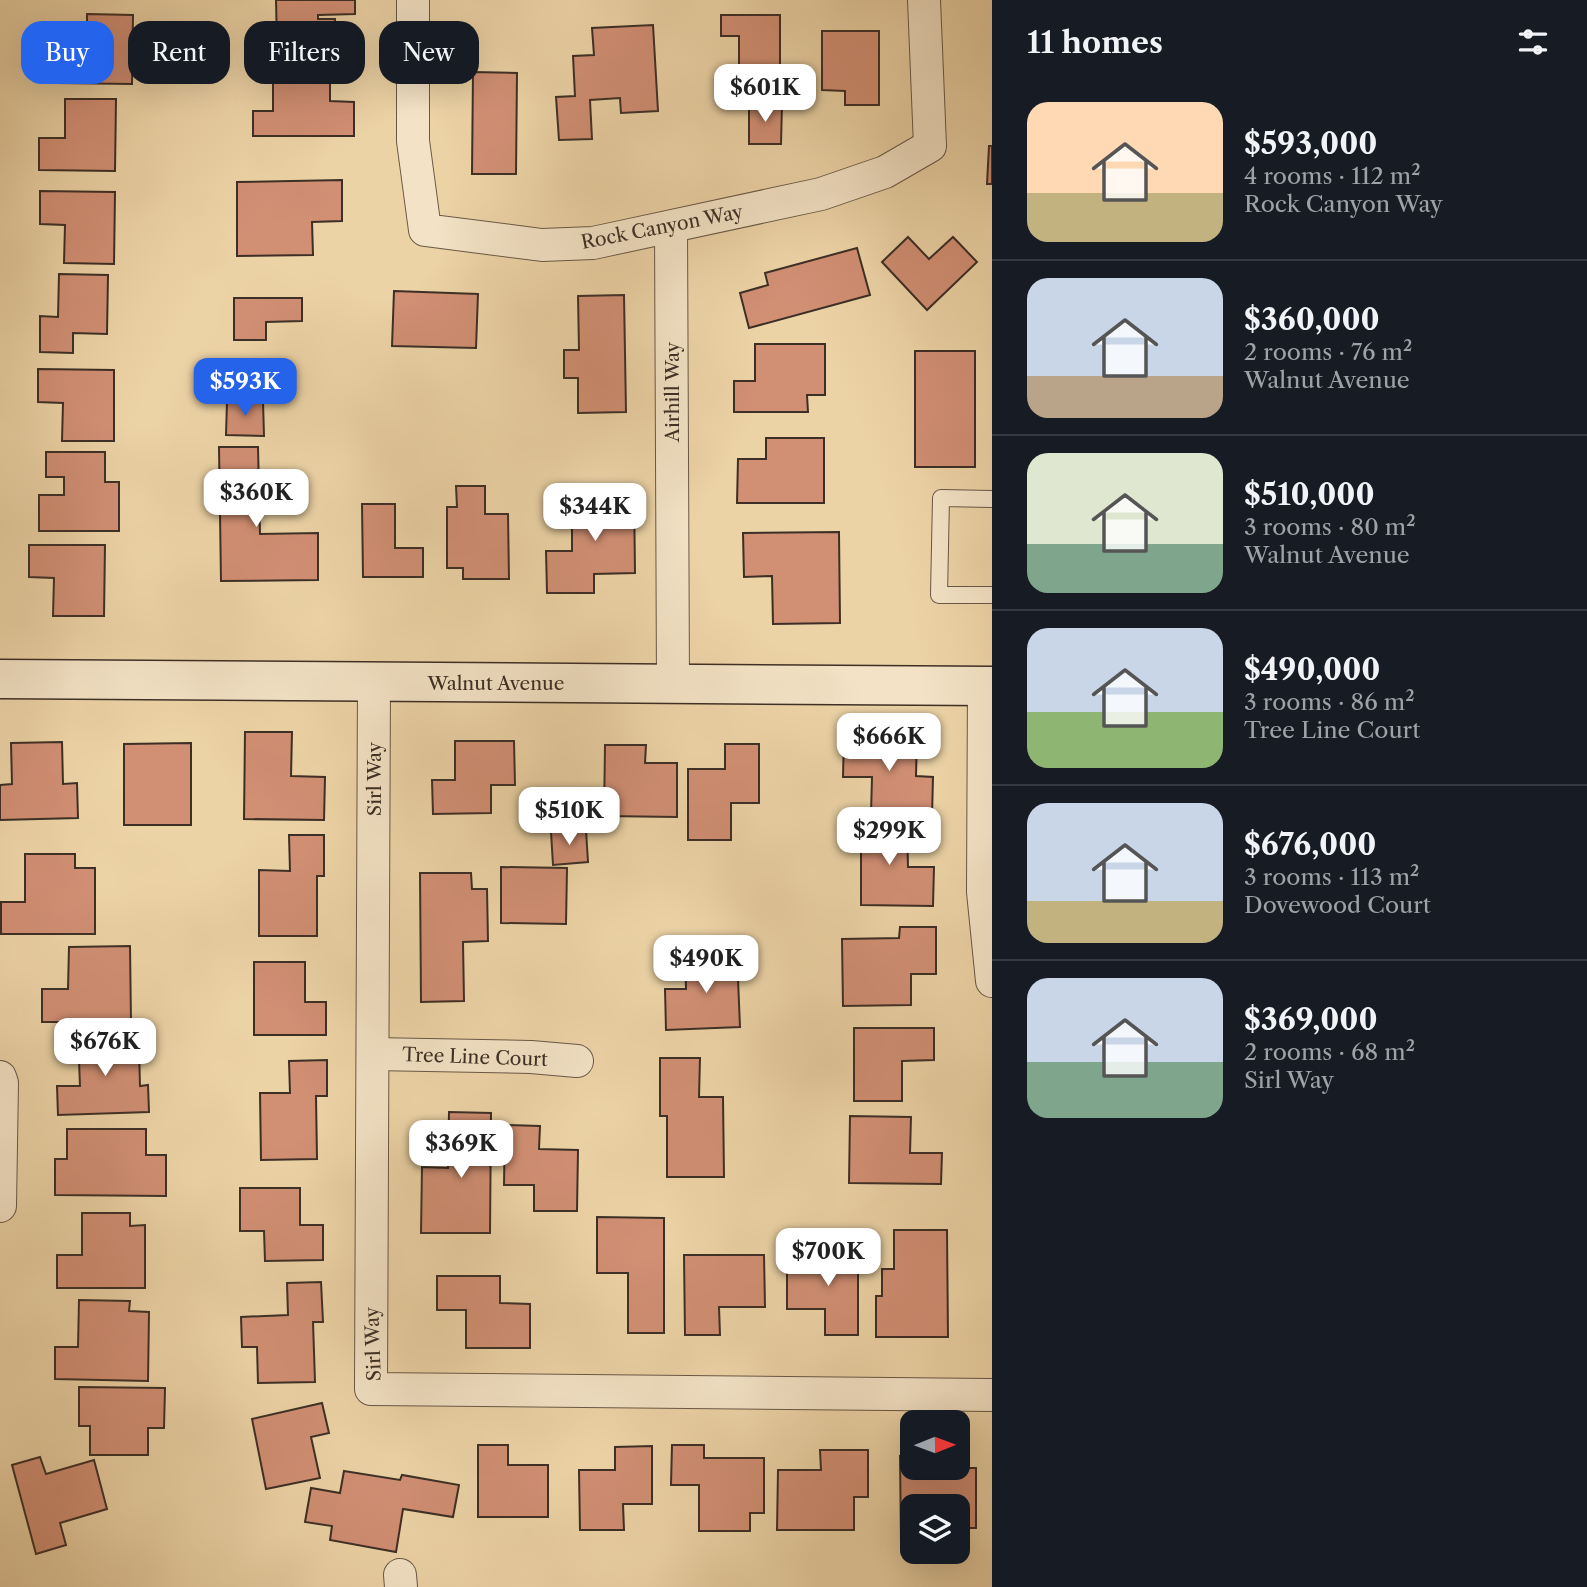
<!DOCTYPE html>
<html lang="en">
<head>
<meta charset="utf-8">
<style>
  body { margin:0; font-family:"Libre Caslon Text",serif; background:#20242c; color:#f1f3f6; height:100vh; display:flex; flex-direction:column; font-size:26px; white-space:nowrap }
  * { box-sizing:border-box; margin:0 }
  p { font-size:23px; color:#9ea1a6 }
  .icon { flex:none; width:38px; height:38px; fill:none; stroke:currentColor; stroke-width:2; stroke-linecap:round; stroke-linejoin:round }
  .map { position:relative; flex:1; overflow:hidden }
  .side { display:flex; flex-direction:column; background:#171b24; width:595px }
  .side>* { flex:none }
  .hud { position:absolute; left:21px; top:21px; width:665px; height:63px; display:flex; gap:14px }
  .needle { width:46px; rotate:89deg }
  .tools { position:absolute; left:900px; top:1410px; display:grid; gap:14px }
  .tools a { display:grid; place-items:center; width:70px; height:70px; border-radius:14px; background:#171b24; box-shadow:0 7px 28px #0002; font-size:35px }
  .price { position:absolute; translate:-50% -60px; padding:0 16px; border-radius:14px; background:#fff; color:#222; font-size:23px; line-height:46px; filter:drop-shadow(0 2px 4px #0008) }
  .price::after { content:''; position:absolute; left:50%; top:42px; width:21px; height:16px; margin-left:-10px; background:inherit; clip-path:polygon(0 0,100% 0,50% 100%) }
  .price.current { background:#2563eb; color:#fff }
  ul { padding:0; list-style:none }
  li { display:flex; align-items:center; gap:21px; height:175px; padding:0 35px }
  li+li { border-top:2px solid #363941 }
  li span { display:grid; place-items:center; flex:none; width:196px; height:140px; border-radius:21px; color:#555 }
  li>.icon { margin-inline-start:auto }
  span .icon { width:84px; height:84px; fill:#fffc; stroke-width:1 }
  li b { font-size:30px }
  h2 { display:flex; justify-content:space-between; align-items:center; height:84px; padding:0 35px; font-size:30px }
  .tag { padding:0 24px; border-radius:21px; background:#171b24; box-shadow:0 7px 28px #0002; font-size:24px; line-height:63px }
  .tag.current { background:#2563eb; color:#fff }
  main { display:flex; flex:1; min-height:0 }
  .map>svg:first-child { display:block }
  .building { fill:#d18f74; stroke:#3d2f26; stroke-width:2 }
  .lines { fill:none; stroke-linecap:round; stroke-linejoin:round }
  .lane-casing { stroke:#695846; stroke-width:18 }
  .street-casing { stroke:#695846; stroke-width:34 }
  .secondary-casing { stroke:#3d2f26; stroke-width:41 }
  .lane { stroke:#f3e2c5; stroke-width:16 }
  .street { stroke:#f3e2c5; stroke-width:32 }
  .secondary { stroke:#f3e2c5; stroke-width:38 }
  .labels { text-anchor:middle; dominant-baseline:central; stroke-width:5; stroke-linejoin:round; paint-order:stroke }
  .street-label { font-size:19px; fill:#3d2f26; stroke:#f3e2c5 }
</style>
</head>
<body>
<main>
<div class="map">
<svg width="992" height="1587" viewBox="0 0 992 1587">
  <rect width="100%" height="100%" fill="#ecd3a6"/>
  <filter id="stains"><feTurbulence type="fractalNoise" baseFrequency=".00286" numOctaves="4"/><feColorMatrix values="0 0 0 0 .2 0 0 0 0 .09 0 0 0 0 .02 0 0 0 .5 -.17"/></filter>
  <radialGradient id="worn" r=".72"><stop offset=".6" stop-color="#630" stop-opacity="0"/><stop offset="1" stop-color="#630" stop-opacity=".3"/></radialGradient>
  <g class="building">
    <path d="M276,0H355V14L318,15V19H335L336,45L277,46Z"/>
    <path d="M87,14L133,15L132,84L57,83L58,48L87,49Z"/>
    <path d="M721,15H780V99H739V36H721Z"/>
    <path d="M653,25L658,111L621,113L620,98L590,100L592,139L559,140L556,97L575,96L573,56L594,55L592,28Z"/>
    <path d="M822,31H879V105H845V91L822,90Z"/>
    <path d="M273,65H330V101L354,102V136H253V111H273Z"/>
    <path d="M473,72L517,73L516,174H472Z"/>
    <path d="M65,99H116L115,171L39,170V138H65Z"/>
    <path d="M749,104H782L781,144H749Z"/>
    <path d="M989,146H992V184H987Z"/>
    <path d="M342,180V221L312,222L313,255L237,256V182Z"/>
    <path d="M40,191L115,192L114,264L64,263L65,225L40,224Z"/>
    <path d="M908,237L929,259L953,237L977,262L927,310L882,262Z"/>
    <path d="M857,248L870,295L749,328L740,293L768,285L765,273Z"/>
    <path d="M59,274L108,275L107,334L73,333V353L40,352V316L58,317Z"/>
    <path d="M394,291L478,294L476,348L392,346Z"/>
    <path d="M624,295L626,412L578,413V378H564V350H579L578,296Z"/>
    <path d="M234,298H302V321L266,322V340H234Z"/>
    <path d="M755,344H825V395H807L808,412H734V381H755Z"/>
    <rect x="915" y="351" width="60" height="116"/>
    <path d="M38,369L114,370V441H62L63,403L38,402Z"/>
    <path d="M227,401H263L264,436L226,435Z"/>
    <path d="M766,438H824V503H737L738,459H766Z"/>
    <path d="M219,447H258L260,534L318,533V580L221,581Z"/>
    <path d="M46,452H105V482H119V531H39V495H64V477H46Z"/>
    <path d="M456,486H485V514H508L509,579H463V568H447V507H457Z"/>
    <path d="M572,493H634L635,573L594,574V593H547L546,551H572Z"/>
    <path d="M362,504H395V548H423V577H363Z"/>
    <path d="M839,532L840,623L773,624L772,576L744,577L743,533Z"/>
    <path d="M29,545H105L104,616H53L54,578L29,577Z"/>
    <path d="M245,732H292L291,776L325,777L324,820L244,819Z"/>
    <path d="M844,734L917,735L916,776L933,777L932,816L871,814L872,777H843Z"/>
    <path d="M455,741H514L515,785H491V813L433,814L432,780H455Z"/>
    <path d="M62,742L63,784L77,783L78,818L0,820V785L12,784L11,743Z"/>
    <path d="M191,743V825H124V744Z"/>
    <path d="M725,744H759V803H731V840H688V769H725Z"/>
    <path d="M605,745H646L645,763H677V817L604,816Z"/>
    <path d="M848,824H907L908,867H934L933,906L861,905V852H848Z"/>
    <path d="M586,830L588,862L553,865L551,832Z"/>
    <path d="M289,835H324V876H317V936H259V870L290,871Z"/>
    <path d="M25,854H75V868H95V934H1V902H25Z"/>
    <path d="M501,867L567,868L566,924L501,923Z"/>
    <path d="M420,873H471L472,889H487L488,941L463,942L464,1001L421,1002Z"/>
    <path d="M900,927H936V974H911V1005L843,1006L842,939L899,938Z"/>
    <path d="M130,946L131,1022H42V989H68L69,947Z"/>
    <path d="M737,955L740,1027L666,1030L665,989H686L685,957Z"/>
    <path d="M254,962H305V1002H326V1035H254Z"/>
    <path d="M854,1028H934V1060L902,1061V1101H854Z"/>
    <path d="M129,1032V1049L139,1048L140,1086L148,1085L149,1112L58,1115L57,1086H80L78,1034Z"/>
    <path d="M660,1058H700L699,1097H723L724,1177H667V1116H660Z"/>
    <path d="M327,1060V1096H316L317,1159L261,1160L260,1093H290L289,1061Z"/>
    <path d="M449,1112L491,1113L490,1233H421L422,1167L448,1168Z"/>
    <path d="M850,1116L911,1117L910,1153H942L941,1184L849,1183Z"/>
    <path d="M505,1125L540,1126L539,1149L578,1150L577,1211H534V1185H504Z"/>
    <path d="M67,1129H146V1155H166V1196L55,1195V1159H67Z"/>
    <path d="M240,1188H300V1225H323V1260L265,1261L264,1231H240Z"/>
    <path d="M82,1213H130V1226L145,1225V1288H57V1255H82Z"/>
    <path d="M597,1217L664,1218V1333H628V1273H597Z"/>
    <path d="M894,1230H947L948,1337H876V1296H882V1269H894Z"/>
    <path d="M828,1243H858V1335H825V1309H787V1262H827Z"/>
    <path d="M684,1255H764L765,1307H719L720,1335H685Z"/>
    <path d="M437,1276H500V1303L530,1304V1348H466V1310H437Z"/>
    <path d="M321,1282L323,1322H313L315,1382L258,1383L257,1347H242L241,1317L288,1315L287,1283Z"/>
    <path d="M79,1300L130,1301L129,1311L149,1312L148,1381L55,1379V1347H78Z"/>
    <path d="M79,1387L165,1388L164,1428H148V1455H90V1426H79Z"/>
    <path d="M322,1403L329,1433L311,1437L320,1478L266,1489L252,1419Z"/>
    <path d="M478,1445H508V1465H548V1517H478Z"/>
    <path d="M672,1445H704V1458H764V1513H750V1531H699V1485H671Z"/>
    <path d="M652,1446V1504H623L624,1530H580L579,1470H615V1447Z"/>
    <path d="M820,1450H868V1497H854V1530H777L778,1470H821Z"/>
    <path d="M900,1456H912V1468H976V1528H957V1507H912V1542H901Z"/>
    <path d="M40,1457L46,1474L94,1460L107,1509L60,1523L66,1545L36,1554L12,1465Z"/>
    <path d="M344,1471L400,1480L402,1475L459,1485L453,1517L403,1509L396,1552L330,1540L332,1526L305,1522L311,1488L340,1493Z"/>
  </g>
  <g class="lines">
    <g class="lane-casing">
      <path id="lane" d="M992,499L941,498L939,595H992"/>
    </g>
    <g class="street-casing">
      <g id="street">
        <path d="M413,0V141L425,230L542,245L593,243L821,194L885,172L930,146L924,0"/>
        <path d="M671,227L673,684"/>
        <path d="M374,682L371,1389L992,1395"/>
        <path d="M984,686L983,892L992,981"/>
        <path d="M373,1054L531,1057L577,1061"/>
        <path d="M0,1077L2,1083L0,1206"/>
        <path d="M400,1575L401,1587"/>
      </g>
    </g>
    <g class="secondary-casing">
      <path id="secondary" d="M0,679L992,686"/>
    </g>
    <use href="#lane" class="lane"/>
    <use href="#street" class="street"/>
    <use href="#secondary" class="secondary"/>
  </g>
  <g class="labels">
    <g class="street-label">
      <text transform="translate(662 227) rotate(-11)">Rock Canyon Way</text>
      <text transform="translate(672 392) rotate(-90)">Airhill Way</text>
      <text x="496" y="683">Walnut Avenue</text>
      <text transform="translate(374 779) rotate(-90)">Sirl Way</text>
      <text transform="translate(475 1057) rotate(2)">Tree Line Court</text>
      <text transform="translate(373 1344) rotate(-92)">Sirl Way</text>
    </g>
  </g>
  <rect width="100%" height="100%" filter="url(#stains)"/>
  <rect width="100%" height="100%" fill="url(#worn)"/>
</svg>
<div class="tools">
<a><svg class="needle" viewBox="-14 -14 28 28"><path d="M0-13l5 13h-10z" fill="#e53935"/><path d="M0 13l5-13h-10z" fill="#9ea1a6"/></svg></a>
<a><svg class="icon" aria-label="layers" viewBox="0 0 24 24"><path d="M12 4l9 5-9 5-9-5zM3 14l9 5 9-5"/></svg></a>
</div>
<b class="price" style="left:765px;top:124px">$601K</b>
<b class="price current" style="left:245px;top:418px">$593K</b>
<b class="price" style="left:256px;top:529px">$360K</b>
<b class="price" style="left:595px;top:543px">$344K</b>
<b class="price" style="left:889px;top:773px">$666K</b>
<b class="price" style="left:569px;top:847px">$510K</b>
<b class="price" style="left:889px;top:867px">$299K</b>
<b class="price" style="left:706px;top:995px">$490K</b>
<b class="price" style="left:105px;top:1078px">$676K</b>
<b class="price" style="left:461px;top:1180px">$369K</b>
<b class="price" style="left:828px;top:1288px">$700K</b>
<div class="hud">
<a class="tag current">Buy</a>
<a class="tag">Rent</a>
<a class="tag">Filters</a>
<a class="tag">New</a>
</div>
</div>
<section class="side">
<h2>11 homes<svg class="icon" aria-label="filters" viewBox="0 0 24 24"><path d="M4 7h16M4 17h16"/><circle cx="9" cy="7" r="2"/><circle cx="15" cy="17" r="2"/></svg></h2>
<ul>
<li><span style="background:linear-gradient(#ffd9b3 65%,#c2b280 0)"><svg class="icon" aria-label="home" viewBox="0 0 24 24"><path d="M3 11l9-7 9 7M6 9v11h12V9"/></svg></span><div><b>$593,000</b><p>4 rooms · 112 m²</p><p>Rock Canyon Way</p></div></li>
<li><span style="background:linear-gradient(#c9d6e8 70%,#b9a48a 0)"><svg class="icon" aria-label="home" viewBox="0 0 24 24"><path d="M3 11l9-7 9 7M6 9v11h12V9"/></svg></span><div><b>$360,000</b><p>2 rooms · 76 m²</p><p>Walnut Avenue</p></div></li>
<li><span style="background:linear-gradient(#dfe7d0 65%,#7fa58c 0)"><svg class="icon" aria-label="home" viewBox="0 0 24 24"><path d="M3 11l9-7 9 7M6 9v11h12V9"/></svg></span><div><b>$510,000</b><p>3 rooms · 80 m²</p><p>Walnut Avenue</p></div></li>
<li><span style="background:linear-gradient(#c9d6e8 60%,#8fb573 0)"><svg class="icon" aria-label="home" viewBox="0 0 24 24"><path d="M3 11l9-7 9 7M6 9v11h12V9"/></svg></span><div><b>$490,000</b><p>3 rooms · 86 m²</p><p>Tree Line Court</p></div></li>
<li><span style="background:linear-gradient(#c9d6e8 70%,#c2b280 0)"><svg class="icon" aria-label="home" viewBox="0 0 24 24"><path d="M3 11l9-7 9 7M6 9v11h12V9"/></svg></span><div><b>$676,000</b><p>3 rooms · 113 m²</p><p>Dovewood Court</p></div></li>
<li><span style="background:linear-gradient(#c9d6e8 60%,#7fa58c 0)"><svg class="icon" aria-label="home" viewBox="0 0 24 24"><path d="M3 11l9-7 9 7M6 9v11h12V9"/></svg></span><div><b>$369,000</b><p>2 rooms · 68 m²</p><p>Sirl Way</p></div></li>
</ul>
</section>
</main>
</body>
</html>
